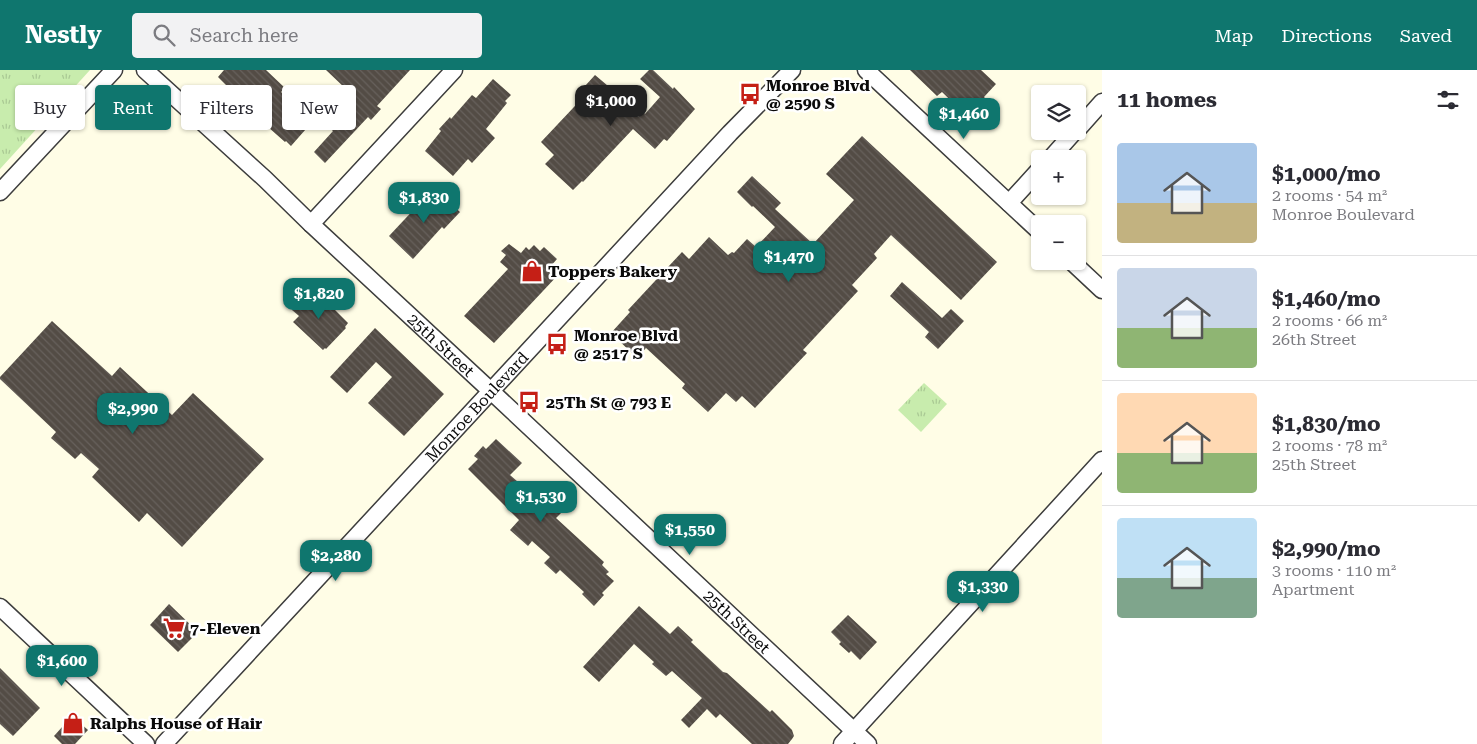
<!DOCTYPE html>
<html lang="en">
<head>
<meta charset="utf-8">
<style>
  body { margin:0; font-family:"Roboto Serif",serif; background:#f2f2f3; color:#2b2b33; height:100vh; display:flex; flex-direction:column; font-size:19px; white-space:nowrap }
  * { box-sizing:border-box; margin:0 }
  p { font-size:16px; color:#7c7c81 }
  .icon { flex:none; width:28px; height:28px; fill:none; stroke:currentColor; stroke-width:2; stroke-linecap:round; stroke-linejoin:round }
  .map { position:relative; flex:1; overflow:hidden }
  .sheet { display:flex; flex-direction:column; background:#fff; width:375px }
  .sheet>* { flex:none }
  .banner { position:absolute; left:15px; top:15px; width:475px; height:45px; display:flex; gap:10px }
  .buttons { position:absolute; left:1031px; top:15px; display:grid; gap:10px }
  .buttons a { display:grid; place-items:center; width:55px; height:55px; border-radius:5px; background:#fff; box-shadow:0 1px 4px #0004; font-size:25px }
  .price { position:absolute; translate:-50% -42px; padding:0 11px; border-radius:10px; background:#0f766e; color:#fff; font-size:16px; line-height:32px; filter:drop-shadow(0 1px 2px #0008) }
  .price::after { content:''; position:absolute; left:50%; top:30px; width:15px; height:11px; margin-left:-8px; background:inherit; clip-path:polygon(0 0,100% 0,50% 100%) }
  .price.on { background:#222; color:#fff }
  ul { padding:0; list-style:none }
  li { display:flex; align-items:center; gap:15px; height:125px; padding:0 15px }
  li+li { border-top:1px solid #e1e1e2 }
  li span { display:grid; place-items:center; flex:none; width:140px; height:100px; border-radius:5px; color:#555 }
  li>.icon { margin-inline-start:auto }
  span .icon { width:60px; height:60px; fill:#fffc; stroke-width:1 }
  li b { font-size:21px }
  h2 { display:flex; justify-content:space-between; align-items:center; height:60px; padding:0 15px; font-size:21px }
  .tag { padding:0 18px; border-radius:5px; background:#fff; box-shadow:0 1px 4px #0004; font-size:18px; line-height:45px }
  .tag.on { background:#0f766e; color:#fff }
  header { display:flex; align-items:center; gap:30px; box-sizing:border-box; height:70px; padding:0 25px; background:#0f766e; color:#fff }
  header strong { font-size:24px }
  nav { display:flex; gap:28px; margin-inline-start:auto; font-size:18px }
  .search { width:350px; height:45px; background:#f2f2f3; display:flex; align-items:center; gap:12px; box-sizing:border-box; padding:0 18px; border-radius:5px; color:#7c7c81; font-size:19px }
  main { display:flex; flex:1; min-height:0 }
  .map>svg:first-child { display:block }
  .grass { fill:url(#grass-tufts) }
  .building { fill:url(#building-back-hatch) }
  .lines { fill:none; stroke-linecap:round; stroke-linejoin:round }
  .minor-casing { stroke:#3d3d3d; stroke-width:19 }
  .minor { stroke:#fff; stroke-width:16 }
  .labels { text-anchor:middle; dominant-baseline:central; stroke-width:5; stroke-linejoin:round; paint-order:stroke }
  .poi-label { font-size:16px; font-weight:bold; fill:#0a0a0a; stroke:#fff; text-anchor:start }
  .street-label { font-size:16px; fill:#0a0a0a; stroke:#fff }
</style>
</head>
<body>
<header>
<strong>Nestly</strong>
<div class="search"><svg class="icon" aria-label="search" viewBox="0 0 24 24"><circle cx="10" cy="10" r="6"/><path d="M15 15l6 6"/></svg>Search here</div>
<nav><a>Map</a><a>Directions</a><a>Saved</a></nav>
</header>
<main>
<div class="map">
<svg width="1102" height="674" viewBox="0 0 1102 674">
  <defs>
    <pattern id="grass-tufts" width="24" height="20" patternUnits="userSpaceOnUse" patternTransform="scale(1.25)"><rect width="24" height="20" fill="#c8ecad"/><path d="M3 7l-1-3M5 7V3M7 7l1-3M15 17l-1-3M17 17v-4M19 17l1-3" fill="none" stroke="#aac994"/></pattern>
    <pattern id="building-back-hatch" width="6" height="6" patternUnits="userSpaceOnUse" patternTransform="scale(1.25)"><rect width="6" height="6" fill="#534c45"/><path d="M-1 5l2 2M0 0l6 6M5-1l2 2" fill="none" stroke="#67615c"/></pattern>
  </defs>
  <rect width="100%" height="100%" fill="#fffde6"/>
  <g class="grass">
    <path d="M0,0H90L0,99Z"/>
    <path d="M924,313L947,334L921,362L898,340Z"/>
  </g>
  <g class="building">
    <path d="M224,0H266L285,18L281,22L313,51L291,76L286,71L285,72L268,57L271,54L234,20L233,22L218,7Z"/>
    <path d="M326,0H410L377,36L381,39L371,50L368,47L325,93L314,82L333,61L319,48L346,19Z"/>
    <path d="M649,0H653L673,19L674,17L695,39L667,71L664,69L655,79L633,59L583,112L582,111L573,120L545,94L554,85L541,72L590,20L585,16L595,5L620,26L619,29L638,47L643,42L645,44L660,27L640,9Z"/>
    <path d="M910,0H981L996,14L984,27L990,34L974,53L942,22L937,26Z"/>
    <path d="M493,9L511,25L505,31L507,33L486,59L495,68L472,93L468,89L453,106L425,81L441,61L439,59L450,47L451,49L472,25L476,28Z"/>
    <path d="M862,66L997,192L961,230L891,165L874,184L877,188L852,215L858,221L803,280L807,283L755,338L742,326L736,332L726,323L708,342L682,318L685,314L646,278L637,288L611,263L630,242L628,240L682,182L689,189L709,167L728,185L732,182L734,183L747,169L756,177L775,157L753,136L752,137L737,122L752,106L781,133L775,139L813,174L854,130L826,104Z"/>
    <path d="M435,120L460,142L444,159L442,157L413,189L389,166L419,134L421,136Z"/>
    <path d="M509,174L521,183L526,177L529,180L534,175L540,181L544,177L557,189L550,197L558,205L494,273L464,246L508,199L500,192L506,185L501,181Z"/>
    <path d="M902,212L942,248L951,239L964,251L938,279L925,267L929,262L890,226Z"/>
    <path d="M314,219L348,253L345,257L346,258L326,279L325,278L323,280L293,252L299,246L292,240L309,222L310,223Z"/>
    <path d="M52,251L112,306L120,297L172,345L193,323L264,389L182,477L147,443L139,452L92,407L99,399L81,383L75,389L51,368L56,362L0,309V307Z"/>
    <path d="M375,258L444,324L404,366L368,333L392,307L376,292L347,323L330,307Z"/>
    <path d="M496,369L522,393L510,405L549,439L553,435L562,442L556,448L604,492L602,495L609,502L606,504L614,511L602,523L604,525L594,536L582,524L584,522L560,500L556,504L544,493L550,487L532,471L528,476L510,460L519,450L468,399L478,389L474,386L483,376L486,379Z"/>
    <path d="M169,534L198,562L178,582L150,555Z"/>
    <path d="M639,536L670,564L678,556L693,570L691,572L723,602L727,603L770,642L772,640L792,660L794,666L792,669L788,674H752L720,644L716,648L707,639L689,658L681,650L702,628L672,601L666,606L652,594L654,592L634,574L599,612L583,597Z"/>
    <path d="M848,545L877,572L860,590L851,581L849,583L839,574L841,572L831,562Z"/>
    <path d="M0,598L40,638L13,666L0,654Z"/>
    <path d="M72,646L88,660L75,674H62L54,666Z"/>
  </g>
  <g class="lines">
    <g class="minor-casing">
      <g id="minor">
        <path id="s1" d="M145,0L265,109L311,154L492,322L868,674"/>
        <path d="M866,0L1040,162"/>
        <path d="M1078,59L1102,32"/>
        <path d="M1050,89L1075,61"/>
        <path d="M0,122L114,0"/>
        <path d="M1009,133L1040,99"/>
        <path d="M311,154L454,0"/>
        <path d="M1071,191L1102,220"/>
        <path d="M0,537L146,674"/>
        <path id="s2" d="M164,674L730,63L792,0"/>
        <path d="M842,674L1102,390"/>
      </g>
    </g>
    <use href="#minor" class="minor"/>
  </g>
  <defs>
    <g id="bus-bare" transform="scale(1.725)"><path d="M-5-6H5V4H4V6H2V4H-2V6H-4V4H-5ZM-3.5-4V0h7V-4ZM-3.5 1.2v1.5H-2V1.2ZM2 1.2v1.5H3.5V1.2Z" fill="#c51f16" stroke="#fff" stroke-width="2.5" paint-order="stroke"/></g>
    <g id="shop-bare" transform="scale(1.725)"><path d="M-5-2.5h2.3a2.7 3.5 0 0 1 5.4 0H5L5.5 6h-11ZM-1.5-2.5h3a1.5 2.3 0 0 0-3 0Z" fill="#c51f16" stroke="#fff" stroke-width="2.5" paint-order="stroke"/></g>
    <g id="supermarket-bare" transform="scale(1.725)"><path d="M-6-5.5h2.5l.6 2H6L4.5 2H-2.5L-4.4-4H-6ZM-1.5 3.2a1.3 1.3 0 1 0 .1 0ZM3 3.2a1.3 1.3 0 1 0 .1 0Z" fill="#c51f16" stroke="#fff" stroke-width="2.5" paint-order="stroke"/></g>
  </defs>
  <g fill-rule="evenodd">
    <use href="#bus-bare" x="750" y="24"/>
    <use href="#shop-bare" x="532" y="201"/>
    <use href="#bus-bare" x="557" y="274"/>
    <use href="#bus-bare" x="529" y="332"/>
    <use href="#supermarket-bare" x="174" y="558"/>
    <use href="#shop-bare" x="73" y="653"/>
  </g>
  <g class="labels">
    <g class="poi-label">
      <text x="766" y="15">Monroe Blvd<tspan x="766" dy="18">@ 2590 S</tspan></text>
      <text x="548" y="201">Toppers Bakery</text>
      <text x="574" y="265">Monroe Blvd<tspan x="574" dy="18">@ 2517 S</tspan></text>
      <text x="546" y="332">25Th St @ 793 E</text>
      <text x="190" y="558">7-Eleven</text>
      <text x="90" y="653">Ralphs House of Hair</text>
    </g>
    <g class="street-label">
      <text stroke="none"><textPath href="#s1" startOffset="404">25th Street</textPath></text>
      <text stroke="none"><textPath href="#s2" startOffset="460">Monroe Boulevard</textPath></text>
      <text stroke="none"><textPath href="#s1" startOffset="809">25th Street</textPath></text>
    </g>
  </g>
</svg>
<div class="buttons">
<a><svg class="icon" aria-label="layers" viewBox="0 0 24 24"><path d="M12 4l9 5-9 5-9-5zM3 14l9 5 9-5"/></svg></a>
<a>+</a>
<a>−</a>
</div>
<b class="price on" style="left:611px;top:57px">$1,000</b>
<b class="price" style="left:964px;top:70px">$1,460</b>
<b class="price" style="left:424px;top:154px">$1,830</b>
<b class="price" style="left:789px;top:213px">$1,470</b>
<b class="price" style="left:319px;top:250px">$1,820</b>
<b class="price" style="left:133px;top:365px">$2,990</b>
<b class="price" style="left:541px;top:453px">$1,530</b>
<b class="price" style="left:690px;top:486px">$1,550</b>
<b class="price" style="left:336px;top:512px">$2,280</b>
<b class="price" style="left:983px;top:543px">$1,330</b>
<b class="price" style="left:62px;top:617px">$1,600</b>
<div class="banner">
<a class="tag">Buy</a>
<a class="tag on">Rent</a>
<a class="tag">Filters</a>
<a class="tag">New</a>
</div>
</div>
<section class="sheet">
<h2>11 homes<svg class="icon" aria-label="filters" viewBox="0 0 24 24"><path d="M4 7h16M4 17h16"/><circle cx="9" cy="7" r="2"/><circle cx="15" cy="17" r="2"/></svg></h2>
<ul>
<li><span style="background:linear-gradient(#a9c7e8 60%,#c2b280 0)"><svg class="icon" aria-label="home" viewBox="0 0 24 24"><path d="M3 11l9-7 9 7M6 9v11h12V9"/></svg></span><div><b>$1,000/mo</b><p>2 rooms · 54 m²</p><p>Monroe Boulevard</p></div></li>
<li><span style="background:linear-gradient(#c9d6e8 60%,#8fb573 0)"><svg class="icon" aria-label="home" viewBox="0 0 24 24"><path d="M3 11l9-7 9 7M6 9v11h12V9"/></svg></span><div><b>$1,460/mo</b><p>2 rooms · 66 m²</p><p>26th Street</p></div></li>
<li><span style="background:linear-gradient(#ffd9b3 60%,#8fb573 0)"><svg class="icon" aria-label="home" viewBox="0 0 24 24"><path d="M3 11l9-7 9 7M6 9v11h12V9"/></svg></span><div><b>$1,830/mo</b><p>2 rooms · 78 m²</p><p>25th Street</p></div></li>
<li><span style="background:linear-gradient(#bfe0f5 60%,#7fa58c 0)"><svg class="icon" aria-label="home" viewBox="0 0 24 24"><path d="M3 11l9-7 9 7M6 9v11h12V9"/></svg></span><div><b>$2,990/mo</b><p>3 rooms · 110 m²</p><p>Apartment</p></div></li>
</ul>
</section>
</main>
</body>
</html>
